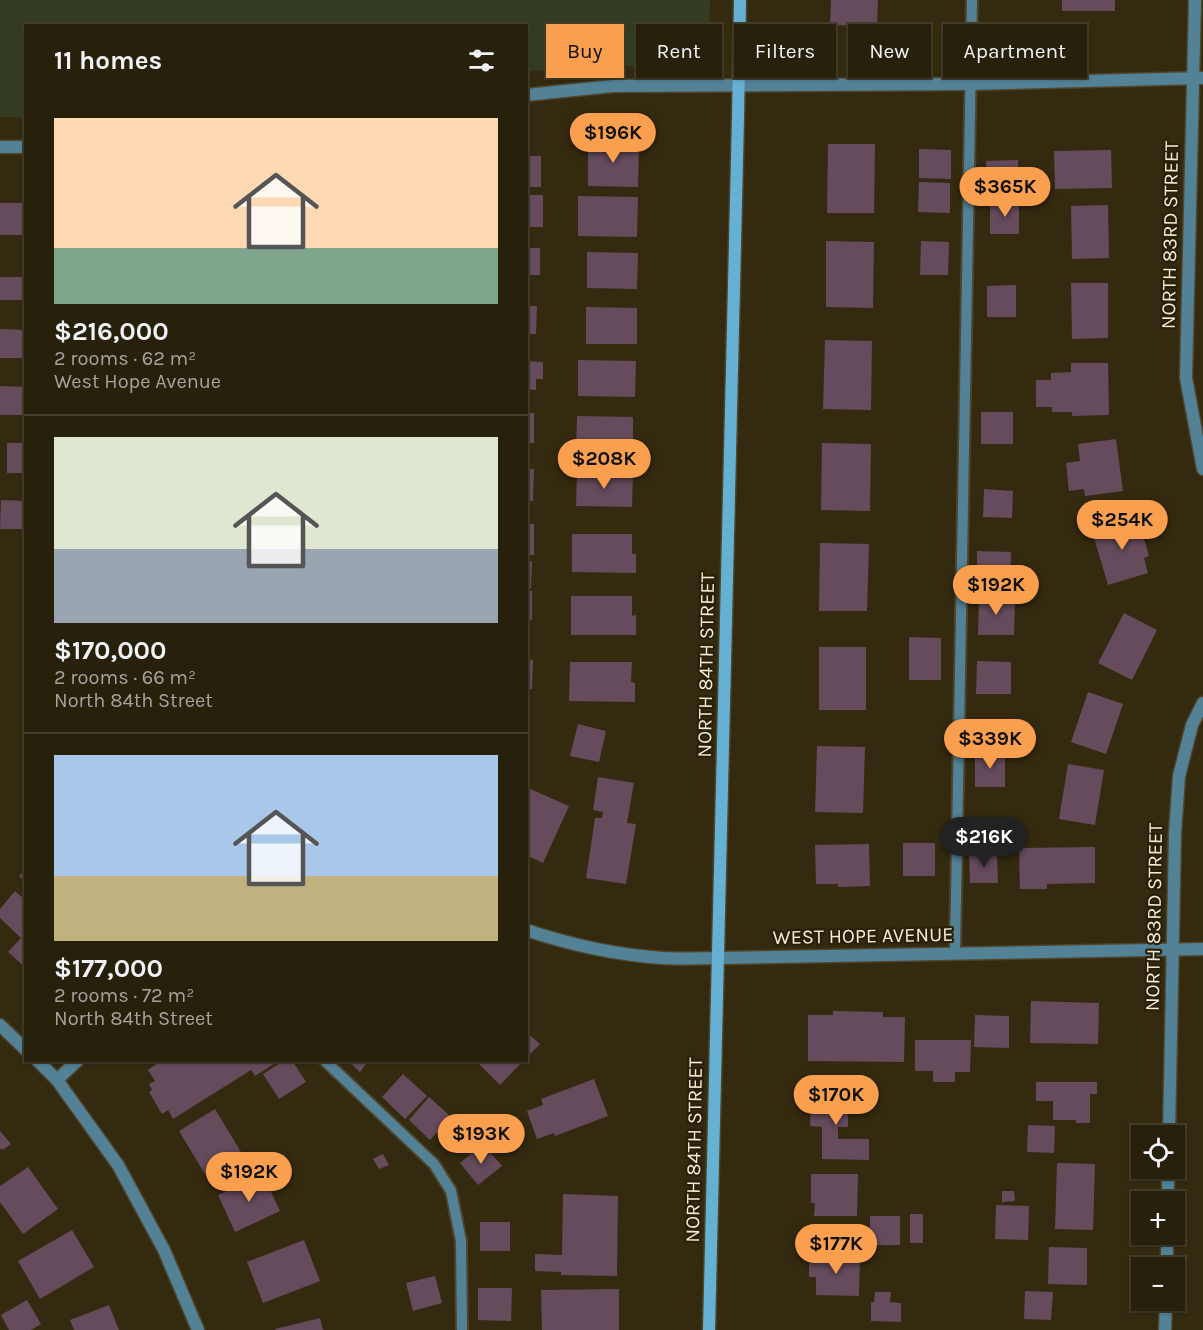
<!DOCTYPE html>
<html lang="en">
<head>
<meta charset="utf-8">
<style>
  body { margin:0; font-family:Karla,sans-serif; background:#2f2814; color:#f1f3f6; height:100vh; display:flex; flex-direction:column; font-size:22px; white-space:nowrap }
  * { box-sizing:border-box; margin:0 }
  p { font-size:20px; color:#a4a39d }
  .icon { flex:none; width:33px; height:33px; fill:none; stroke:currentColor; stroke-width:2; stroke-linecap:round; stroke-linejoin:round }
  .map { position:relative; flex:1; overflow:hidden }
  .sheet { position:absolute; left:24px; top:24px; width:504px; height:1038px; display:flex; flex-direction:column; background:#27200b; border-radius:0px; box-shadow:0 2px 4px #0004,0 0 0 2px #433e2c }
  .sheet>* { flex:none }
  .banner { position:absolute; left:546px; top:24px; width:567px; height:54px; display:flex; gap:12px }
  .fabs { position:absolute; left:1131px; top:1125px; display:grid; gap:12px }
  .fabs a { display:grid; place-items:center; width:54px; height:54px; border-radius:0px; background:#27200b; box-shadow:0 2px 4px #0004,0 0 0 2px #433e2c; font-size:30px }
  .price { position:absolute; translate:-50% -51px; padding:0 14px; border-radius:21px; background:#fa9f4e; color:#111; font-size:20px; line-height:39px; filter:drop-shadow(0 2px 3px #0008) }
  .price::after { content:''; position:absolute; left:50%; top:36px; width:18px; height:14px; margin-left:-9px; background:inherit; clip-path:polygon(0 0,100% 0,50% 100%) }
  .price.current { background:#222; color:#fff }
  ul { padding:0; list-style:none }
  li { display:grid; align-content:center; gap:12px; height:318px; padding:0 30px }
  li+li { border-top:2px solid #433e2c }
  li span { display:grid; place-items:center; height:186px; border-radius:0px; color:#555 }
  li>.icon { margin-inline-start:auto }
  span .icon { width:108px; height:108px; fill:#fffc; stroke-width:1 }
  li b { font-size:26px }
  h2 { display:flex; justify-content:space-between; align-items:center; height:72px; padding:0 30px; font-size:26px }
  .tag { padding:0 21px; border-radius:0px; background:#27200b; box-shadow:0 2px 4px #0004,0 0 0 2px #433e2c; font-size:21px; line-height:54px }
  .tag.current { background:#fa9f4e; color:#111 }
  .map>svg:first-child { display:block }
  .green { fill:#333c21 }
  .building { fill:#664b5d }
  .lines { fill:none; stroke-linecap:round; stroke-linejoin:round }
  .lane-casing { stroke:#4e452c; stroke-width:14 }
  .street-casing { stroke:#4e452c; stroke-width:15 }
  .secondary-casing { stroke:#4e452c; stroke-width:15 }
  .lane { stroke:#538196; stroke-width:10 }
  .street { stroke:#538196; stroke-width:12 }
  .secondary { stroke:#66b1d3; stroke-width:12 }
  .labels { text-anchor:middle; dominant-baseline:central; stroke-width:4.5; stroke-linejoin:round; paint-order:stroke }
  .street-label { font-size:20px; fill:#f1ebdb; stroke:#2a2005 }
</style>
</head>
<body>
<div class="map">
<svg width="1203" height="1330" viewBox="0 0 1203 1330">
  <rect width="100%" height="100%" fill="#342a0f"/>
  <path class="green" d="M0,0H710L709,62L527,71L526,26H26L25,117H0Z"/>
  <g class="building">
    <path d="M831,0H878L877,26L830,25Z"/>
    <rect x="1062" y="0" width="53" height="11"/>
    <path d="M588,142L639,143L638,187L588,186Z"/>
    <path d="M828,144H875L874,213H827Z"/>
    <path d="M919,149L951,150V179L919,178Z"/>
    <path d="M1111,150L1112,188L1055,189L1054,151Z"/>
    <rect x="526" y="156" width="15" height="31"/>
    <path d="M1018,160L1019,189L987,190L986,161Z"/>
    <path d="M919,182L950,183V213L918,212Z"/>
    <rect x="526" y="195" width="17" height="32"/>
    <path d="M578,196L638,197L637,237L578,236Z"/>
    <path d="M0,203H26L25,235H0Z"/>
    <rect x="990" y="203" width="29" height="31"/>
    <path d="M1108,205L1109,258L1072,259L1071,206Z"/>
    <path d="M826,241L874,242L873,308L826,307Z"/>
    <path d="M921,241L949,242L948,275H920Z"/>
    <rect x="526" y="248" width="14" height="27"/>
    <path d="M587,252L638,253L637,289L587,288Z"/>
    <rect x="0" y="277" width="26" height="23"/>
    <path d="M1071,283H1108V338L1072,339Z"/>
    <path d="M1016,285V317H987V286Z"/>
    <path d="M526,306H537L536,334H526Z"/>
    <path d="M586,307L637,308V344H586Z"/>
    <path d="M0,329L26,330V358H0Z"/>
    <path d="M825,340L872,341L871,410L823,409Z"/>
    <path d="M578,360L636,361L635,397L578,396Z"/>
    <path d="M526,361L543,362V379H536V390L526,389Z"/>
    <path d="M1071,363H1108L1109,415L1072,416V412H1052V407H1036V380H1051V373L1071,372Z"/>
    <path d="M0,386L26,387V415H0Z"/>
    <rect x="981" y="412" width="32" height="32"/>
    <rect x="526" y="413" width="8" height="30"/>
    <path d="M577,416L633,417V454L576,453Z"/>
    <path d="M1116,439L1123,491L1085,496L1084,489L1069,491L1066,463L1080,461L1078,444Z"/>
    <rect x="7" y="443" width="19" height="30"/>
    <path d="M822,443L871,444L870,511L821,510Z"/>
    <path d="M526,469H534L533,501H526Z"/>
    <path d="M577,472L633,473L632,507L576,506Z"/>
    <path d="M984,489L1013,491L1012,518L983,517Z"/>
    <path d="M1,500L26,501V529H0Z"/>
    <path d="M1138,518L1149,556L1144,558L1148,573L1108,585L1092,531Z"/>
    <rect x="526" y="524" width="8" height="31"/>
    <path d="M572,534H632V554H636V573L572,572Z"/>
    <path d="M820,543L869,544L867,611H819Z"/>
    <path d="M977,551L1011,552L1010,587H977Z"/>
    <path d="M526,561H532L531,589L526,588Z"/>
    <rect x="526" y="591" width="6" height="29"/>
    <path d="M571,596H632V616L636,615V635H571Z"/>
    <path d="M979,597L1015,598L1014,635H978Z"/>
    <path d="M1124,613L1157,630L1132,680L1098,663Z"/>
    <path d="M909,637L941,638V680H909Z"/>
    <rect x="819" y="647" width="47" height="63"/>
    <path d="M526,659L533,660L532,689H526Z"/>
    <path d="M977,661L1011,662V694H976Z"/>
    <path d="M570,662H632L631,682L635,683V702L569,701Z"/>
    <path d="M1088,692L1123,704L1106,754L1071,742Z"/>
    <rect x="526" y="724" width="3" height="27"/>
    <path d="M578,724L606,731L599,762L570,756Z"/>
    <path d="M817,746L865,747L863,813L815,812Z"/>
    <rect x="975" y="753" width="30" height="34"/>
    <path d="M1068,764L1104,770L1095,825L1059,819Z"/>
    <path d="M598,777L634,783L627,823L636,824L626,884L586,878L595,818H602L603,812L593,810Z"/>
    <path d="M528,788L569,806L543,863L526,855V792Z"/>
    <rect x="903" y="843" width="32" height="33"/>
    <path d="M869,844L870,886L838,887V884H816L815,845Z"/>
    <path d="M1095,847V883L1047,884V889H1020L1019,848Z"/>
    <path d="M969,854H997L998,883H970Z"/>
    <path d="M26,869V882L19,876Z"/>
    <path d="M15,891L26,901V968L8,952L21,938L0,918V909Z"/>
    <path d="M1031,1001L1099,1003L1098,1044L1030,1043Z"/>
    <path d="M833,1011L883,1012V1017H905L904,1062L808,1061V1015H833Z"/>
    <path d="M975,1015L1009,1016V1048L974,1047Z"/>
    <path d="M526,1032L540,1044L526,1058Z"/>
    <path d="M915,1040H971L970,1072H955V1082H933V1071H915Z"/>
    <path d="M162,1060H280L255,1076L251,1070L173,1119L168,1110L162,1114L149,1092L152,1090L149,1084L155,1081L148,1070Z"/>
    <path d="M285,1060H292L306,1082L279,1099L263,1074Z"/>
    <path d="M347,1060H369L360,1072Z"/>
    <path d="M475,1060H524L500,1085Z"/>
    <path d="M403,1074L427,1096L405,1119L382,1097Z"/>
    <path d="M594,1079L608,1116L555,1136L554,1133L537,1139L527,1111L543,1105L541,1099Z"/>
    <path d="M1036,1082H1097V1094H1090V1123H1076V1120H1053V1101H1036Z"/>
    <path d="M811,1090H848V1127H838V1139H869V1160L822,1159V1127L810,1126Z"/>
    <path d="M429,1097L451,1117L430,1140L409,1120Z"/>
    <path d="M215,1109L244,1157L208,1179L179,1131Z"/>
    <path d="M1028,1125L1055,1126L1054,1153L1027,1152Z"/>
    <path d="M0,1131L11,1144L3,1150L2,1148L0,1150Z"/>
    <path d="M483,1144L502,1166L478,1185L460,1163Z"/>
    <path d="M383,1154L389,1165L379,1169L373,1159Z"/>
    <path d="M1057,1163L1095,1164L1093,1230L1055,1229Z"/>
    <path d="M28,1167L58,1209L23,1234L0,1202V1186Z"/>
    <path d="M811,1174H858L857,1216H814L815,1203H811Z"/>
    <path d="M263,1175L280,1211L235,1232L218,1195Z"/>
    <path d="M1002,1191H1014L1015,1201L1002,1202Z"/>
    <path d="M563,1194L618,1196L617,1276L561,1275V1272L535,1271V1254L562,1255Z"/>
    <path d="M996,1205L1029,1206L1028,1240L995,1239Z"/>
    <rect x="910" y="1214" width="13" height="29"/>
    <rect x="870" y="1216" width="30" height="29"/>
    <rect x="480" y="1222" width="30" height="29"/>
    <path d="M72,1230L94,1267L40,1299L18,1261Z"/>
    <path d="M304,1240L320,1281L263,1303L247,1262Z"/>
    <path d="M1049,1247L1087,1248V1285L1048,1284Z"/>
    <path d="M809,1256L860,1257L859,1296L816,1295V1277H809Z"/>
    <path d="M435,1276L442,1303L413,1311L406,1283Z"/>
    <path d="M478,1288H512L511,1321L478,1320Z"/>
    <path d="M619,1289V1330H542L541,1290Z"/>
    <path d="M1025,1291L1053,1292L1051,1320L1024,1319Z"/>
    <path d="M875,1292H891L890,1302L901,1303V1322L871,1321V1302H874Z"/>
    <path d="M27,1300L41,1324L31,1330H9L1,1315Z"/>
    <path d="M109,1305L119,1330H74L70,1320Z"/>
    <path d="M320,1318L323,1330H275V1329Z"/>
  </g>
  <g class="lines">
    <g class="lane-casing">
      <g id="lane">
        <path d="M955,953L972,0"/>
        <path d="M324,1060L434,1164L451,1191L461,1241L462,1330"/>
      </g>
    </g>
    <g class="street-casing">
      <g id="street">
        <path d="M1195,0L1186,378L1203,469"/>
        <path d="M526,95L613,86L970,84L1203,78"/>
        <path d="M0,147H26"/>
        <path d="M526,930C571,945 616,955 663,958C681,959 700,958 719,958L1203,949"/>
        <path d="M0,1025L26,1050"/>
        <path d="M37,1060L57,1080L118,1165L164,1250L198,1330"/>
        <path d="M57,1080L78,1060"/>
        <path d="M1169,1136L1175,833L1179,776L1192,725L1203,703"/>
        <path d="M1168,1202V1168"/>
        <path d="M1167,1268V1234"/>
        <path d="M1165,1330L1166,1300"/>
      </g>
    </g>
    <g class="secondary-casing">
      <path id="secondary" d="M709,1330L738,118L740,0"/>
    </g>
    <use href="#lane" class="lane"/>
    <use href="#street" class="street"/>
    <use href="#secondary" class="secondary"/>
  </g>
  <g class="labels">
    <g class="street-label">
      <text transform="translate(1170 235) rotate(-89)">NORTH 83RD STREET</text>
      <text transform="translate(706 665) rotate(-89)">NORTH 84TH STREET</text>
      <text transform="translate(1154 917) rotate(-89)">NORTH 83RD STREET</text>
      <text transform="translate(863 936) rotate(-1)">WEST HOPE AVENUE</text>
      <text transform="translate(694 1150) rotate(-89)">NORTH 84TH STREET</text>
    </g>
  </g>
</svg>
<div class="fabs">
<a><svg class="icon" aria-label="locate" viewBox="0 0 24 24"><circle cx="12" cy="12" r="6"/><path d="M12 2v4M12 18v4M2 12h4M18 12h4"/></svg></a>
<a>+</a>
<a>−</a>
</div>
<b class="price" style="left:613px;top:164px">$196K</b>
<b class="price" style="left:1005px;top:218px">$365K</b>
<b class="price" style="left:604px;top:490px">$208K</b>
<b class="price" style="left:1122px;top:551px">$254K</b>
<b class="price" style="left:996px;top:616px">$192K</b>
<b class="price" style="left:990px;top:770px">$339K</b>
<b class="price current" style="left:984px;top:868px">$216K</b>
<b class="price" style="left:836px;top:1126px">$170K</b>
<b class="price" style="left:481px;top:1165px">$193K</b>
<b class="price" style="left:249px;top:1203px">$192K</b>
<b class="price" style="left:836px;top:1275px">$177K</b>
<div class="banner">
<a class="tag current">Buy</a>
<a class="tag">Rent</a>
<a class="tag">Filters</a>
<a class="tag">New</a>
<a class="tag">Apartment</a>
</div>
<section class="sheet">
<h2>11 homes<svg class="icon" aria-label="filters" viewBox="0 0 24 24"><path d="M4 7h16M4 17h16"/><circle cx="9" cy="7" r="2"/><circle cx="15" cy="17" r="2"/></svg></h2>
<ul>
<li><span style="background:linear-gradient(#ffd9b3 70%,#7fa58c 0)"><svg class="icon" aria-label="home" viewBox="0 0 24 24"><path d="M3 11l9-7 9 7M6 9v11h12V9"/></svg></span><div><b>$216,000</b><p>2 rooms · 62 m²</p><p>West Hope Avenue</p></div></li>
<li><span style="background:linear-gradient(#dfe7d0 60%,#9aa5b1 0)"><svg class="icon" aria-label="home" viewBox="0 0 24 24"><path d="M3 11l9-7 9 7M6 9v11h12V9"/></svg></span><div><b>$170,000</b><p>2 rooms · 66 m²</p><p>North 84th Street</p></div></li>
<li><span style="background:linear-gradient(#a9c7e8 65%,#c2b280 0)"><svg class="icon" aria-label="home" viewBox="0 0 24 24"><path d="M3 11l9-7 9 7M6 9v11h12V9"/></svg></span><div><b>$177,000</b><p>2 rooms · 72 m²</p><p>North 84th Street</p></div></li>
</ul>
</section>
</div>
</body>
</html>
